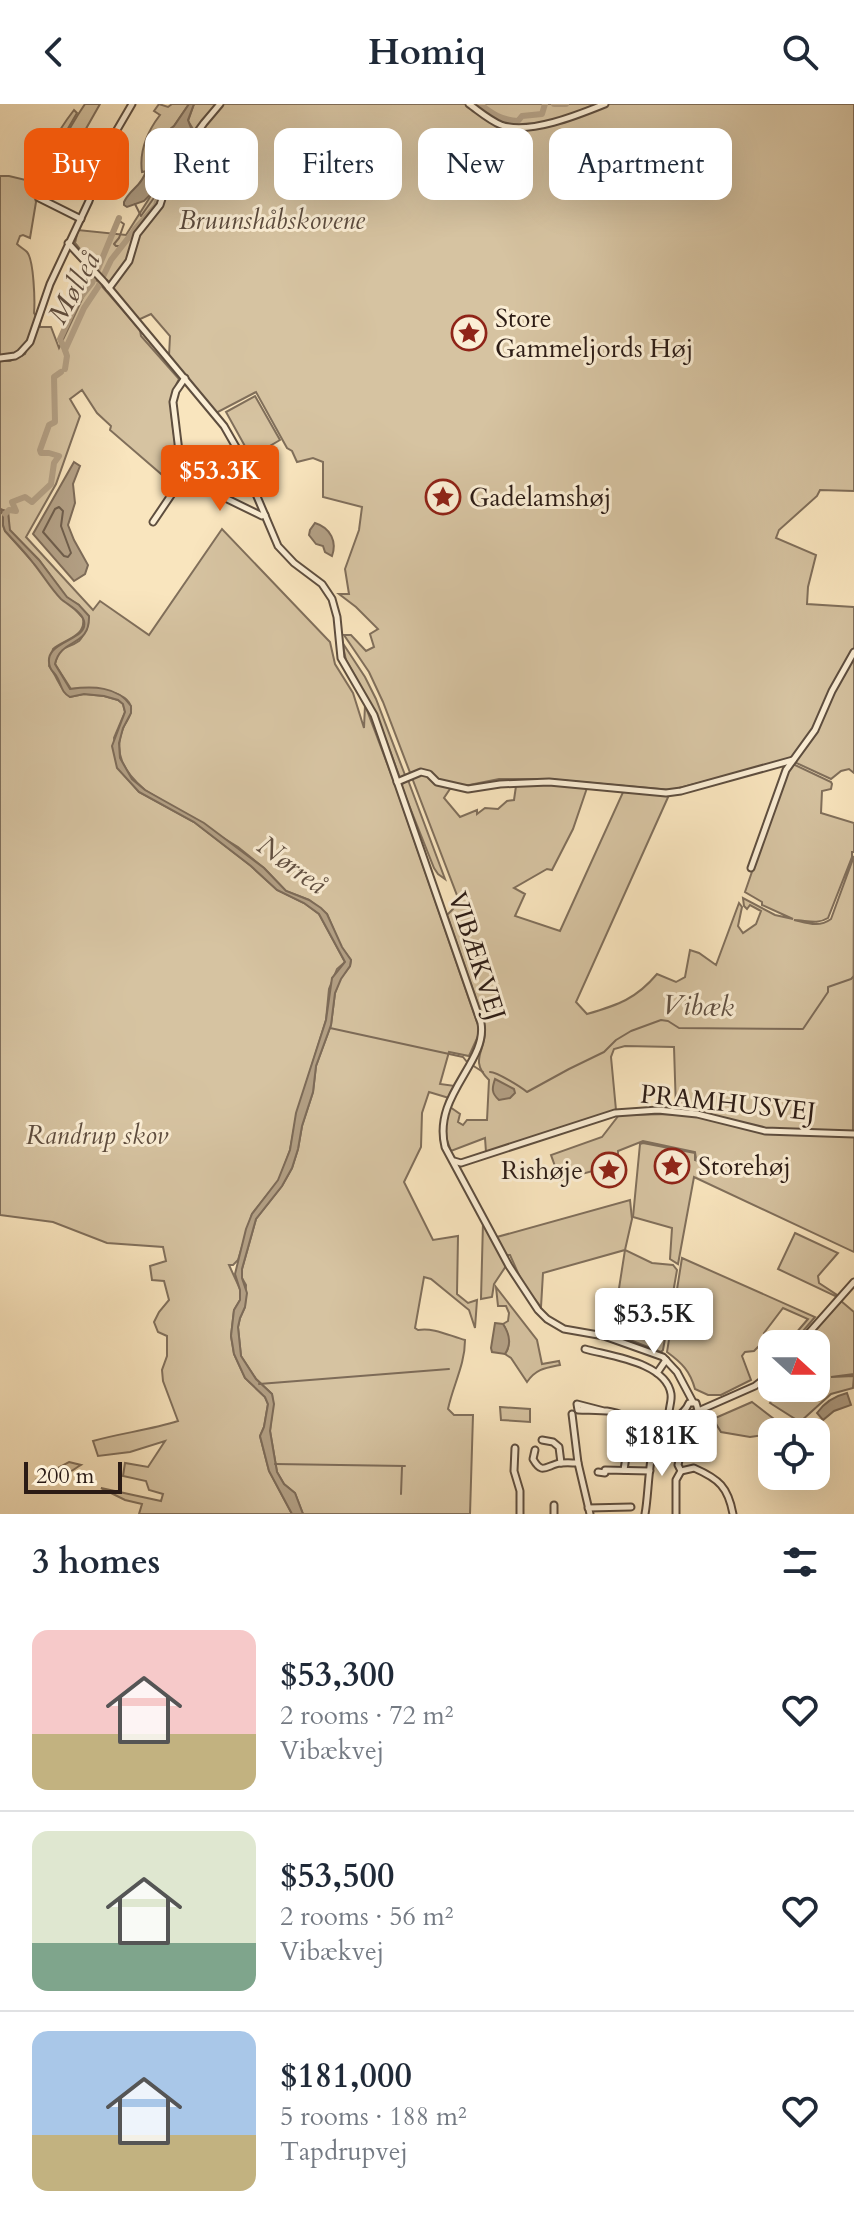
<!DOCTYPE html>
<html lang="en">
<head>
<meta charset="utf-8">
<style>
  body { margin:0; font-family:Cardo,serif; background:#f2f2f3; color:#1f2937; height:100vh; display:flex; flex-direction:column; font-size:30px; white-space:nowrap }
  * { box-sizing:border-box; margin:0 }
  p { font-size:26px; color:#747a83 }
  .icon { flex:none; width:44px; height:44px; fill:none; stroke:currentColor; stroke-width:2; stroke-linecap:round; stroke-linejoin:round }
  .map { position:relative; height:1410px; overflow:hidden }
  .sheet { display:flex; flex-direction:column; background:#fff; flex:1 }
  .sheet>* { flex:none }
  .hud { position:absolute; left:24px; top:24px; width:806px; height:72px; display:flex; gap:16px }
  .needle { width:52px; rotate:111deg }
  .controls { position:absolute; left:758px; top:1226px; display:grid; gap:16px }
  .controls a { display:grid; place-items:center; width:72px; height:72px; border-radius:16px; background:#fff; box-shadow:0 8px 32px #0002; font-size:40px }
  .scale { position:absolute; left:24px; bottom:20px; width:98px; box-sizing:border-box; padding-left:8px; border:4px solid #2b1b15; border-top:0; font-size:22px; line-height:28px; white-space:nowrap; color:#2b1b15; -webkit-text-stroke:6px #fbeed5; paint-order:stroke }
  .price { position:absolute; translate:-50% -68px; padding:0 18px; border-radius:8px; background:#fff; color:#222; font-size:26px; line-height:52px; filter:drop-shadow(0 2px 4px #0008) }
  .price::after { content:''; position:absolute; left:50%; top:48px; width:24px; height:18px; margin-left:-12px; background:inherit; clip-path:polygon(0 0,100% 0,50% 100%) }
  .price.on { background:#ea580c; color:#fff }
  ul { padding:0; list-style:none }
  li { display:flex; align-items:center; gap:24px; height:200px; padding:0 32px }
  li+li { border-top:2px solid #e0e1e3 }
  li span { display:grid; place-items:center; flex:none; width:224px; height:160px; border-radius:16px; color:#555 }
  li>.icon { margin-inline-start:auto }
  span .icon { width:96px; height:96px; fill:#fffc; stroke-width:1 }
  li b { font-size:34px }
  h2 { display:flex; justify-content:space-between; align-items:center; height:96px; padding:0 32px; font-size:34px }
  .chip { padding:0 28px; border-radius:16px; background:#fff; box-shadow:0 8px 32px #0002; font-size:28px; line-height:72px }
  .chip.on { background:#ea580c; color:#fff }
  header { display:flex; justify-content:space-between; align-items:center; height:104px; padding:0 32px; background:#fff; font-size:36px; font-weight:700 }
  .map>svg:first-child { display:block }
  .green { fill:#d6c3a1; stroke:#806f5b; stroke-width:2 }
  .water { fill:#b3a085; stroke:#7d6b58; stroke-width:2 }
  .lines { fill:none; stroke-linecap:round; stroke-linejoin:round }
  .shore { stroke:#6f5e4d; stroke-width:2 }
  .stream { stroke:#7d6b58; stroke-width:2 }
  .river { stroke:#b3a085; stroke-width:6 }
  .minor-casing { stroke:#5e4e3f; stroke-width:9 }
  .minor { stroke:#fbeed5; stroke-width:5 }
  .labels { text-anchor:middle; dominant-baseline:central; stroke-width:6; stroke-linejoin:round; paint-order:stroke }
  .park-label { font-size:26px; font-style:italic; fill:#5e4d3f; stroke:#fbeed5 }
  .poi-label { font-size:26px; fill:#2b1b15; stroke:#fbeed5; text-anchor:start }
  .street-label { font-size:26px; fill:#2b1b15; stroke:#fbeed5 }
  .water-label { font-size:28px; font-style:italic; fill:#615042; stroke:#fbeed5 }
</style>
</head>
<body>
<header><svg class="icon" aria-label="back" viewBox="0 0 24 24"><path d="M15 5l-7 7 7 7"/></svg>Homiq<svg class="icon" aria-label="search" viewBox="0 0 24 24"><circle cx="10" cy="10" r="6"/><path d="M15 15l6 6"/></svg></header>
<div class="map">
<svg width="854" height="1410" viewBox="0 0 854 1410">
  <rect width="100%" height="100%" fill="#f9e5be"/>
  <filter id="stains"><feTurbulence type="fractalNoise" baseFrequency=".0025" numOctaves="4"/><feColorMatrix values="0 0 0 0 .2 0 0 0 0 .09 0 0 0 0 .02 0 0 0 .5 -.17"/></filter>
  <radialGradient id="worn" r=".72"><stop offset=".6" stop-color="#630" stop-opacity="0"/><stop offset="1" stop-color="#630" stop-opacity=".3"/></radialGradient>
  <g class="green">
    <path d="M85,0H100L66,60L63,70L57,67L47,96L42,89C52,56 66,28 85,0Z"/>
    <path d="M159,0L168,3L172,0H189L174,22L169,26C167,36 162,40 158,48C155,55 156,60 152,66L142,68C139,47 147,28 160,11L154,7Z"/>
    <path d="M194,0H854V387L820,386L817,392L779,426L776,434L816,451L808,483L807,500L854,503V669L849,665L841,667L831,675L790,656L671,686L547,675H499L450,685L444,694L460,713L477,706V710L485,704L498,705L507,697L514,696L516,682L549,679L588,681L573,725L552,766L547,765L514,784L525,790L515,812L560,827L624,686L669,691L576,898L587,910C618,901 636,895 657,870L676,878L685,873L690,846L699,849L716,861L739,799L742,803L738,822L743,829L756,820L761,807L750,801L747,805L744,802L743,794L775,811L793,815L762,801V798L745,788L785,672L793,660L831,678L832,680L831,685L822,687L821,709L854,719V748H852V753L828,814C817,821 806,816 794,816C807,819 819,824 831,815L854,752L853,1028L769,1025L676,1006L674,943L625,942L614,945L611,953L616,1006L612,1009L486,1048L485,1034L451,1047L443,1025L450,1003L460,1010L458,1018L463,1021L467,1016H487L489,976C469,957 485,947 485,928C485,923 484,919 483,915L447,811L453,805L458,794L383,598L369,568L344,531H351L366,547L374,543L370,530L378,525L356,503L339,490H349L345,465L359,426L362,403L323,393V358L313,354L297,358L292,347L287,344L256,288L216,309L169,252L170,232L151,210L138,216L75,139L78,126L126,131L193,25L188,17Z"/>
    <path d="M74,6L77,9L55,47L39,91L35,87C44,54 53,33 74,6Z"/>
    <path d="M0,72H9L30,77L36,98L30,134L23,131L20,132L17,140C20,143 24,145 27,148C34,156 35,198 34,209L36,212C29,235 27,249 0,253Z"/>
    <path d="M93,172L134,219L140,226L141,232L179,275C161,306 181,341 178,375L175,382L110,326L111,322L97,309L82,286L70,295L80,312L56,380L26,433L93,506L100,497L149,531L222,425L330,538L335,560L353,589L364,624L365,601L393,675L478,921L479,930L469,952L449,948L440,980L455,982L449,994L429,988L422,1009L421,1043L404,1078L433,1136L458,1132L457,1190L468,1199L477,1196L475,1224L469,1206L431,1175L424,1173L415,1224L418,1226C433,1223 450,1232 465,1236C465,1261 453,1281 448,1305L454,1311H473L470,1410H303L295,1389L284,1380L277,1368L270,1327L273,1300L272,1290L256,1275L241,1252L238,1223L240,1214L245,1203L246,1181L242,1174V1165L256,1115L282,1082L292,1064L298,1045L302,1022L313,988L316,962L331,921L335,889L340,875L350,862L351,856L341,843L327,810L309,796L286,787L264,764L238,743L145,686C124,668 112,649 124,622C127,616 132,611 131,604C129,585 85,583 71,585L55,560C60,539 67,546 79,537C82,534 84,529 87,525L79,501L67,494L39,456L9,426L8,408L0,405V257H10L25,250L39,216L40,223H51L59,244Z"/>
    <path d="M255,292L280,336L251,353L226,308Z"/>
    <path d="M0,408L3,410V421L5,427L83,514C86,533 65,535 53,545L49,562C58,574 59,584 70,593L84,590L104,592L118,596L123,600L125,608L114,634L118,664L139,688L194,718L251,762L277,786L304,799L319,810L345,858L337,865L329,885L326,916L297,1009L290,1046L279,1076L252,1110L238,1156L233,1161H229L240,1185V1196L234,1206L231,1232L234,1250L245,1274L265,1293L268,1300L264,1323L260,1332L269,1367L292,1410H139L142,1400L125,1396L101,1384L161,1397L163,1390L149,1386L146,1377L123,1372L125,1359L148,1363L165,1337L130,1348L98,1352L93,1337C121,1329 150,1326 178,1317L163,1277L162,1266L167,1252V1232L158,1228L154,1218L159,1208L169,1196L164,1177L152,1176L150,1162L166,1157L163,1143L107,1139L53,1118L0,1111Z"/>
    <path d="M342,538L365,573L376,595L405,671L400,674L377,612L346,556Z"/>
    <path d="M408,676L445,775L438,770L434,764L401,681Z"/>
    <path d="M675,1010L697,1012L787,1030L854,1033V1148L694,1073L678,1160L670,1155L672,1124L633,1113L640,1040L643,1039L695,1049V1056L735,1071L742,1068L746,1057L740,1067L696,1055L695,1048L643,1037L618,1047V1071L615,1076L608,1078L596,1066L560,1076L551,1051L602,1033L619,1011Z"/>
    <path d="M630,1096L632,1115L625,1146L652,1159L673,1161L677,1166L663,1246L661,1248L612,1229L625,1146L543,1169L541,1203L523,1180L510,1151H506L497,1133Z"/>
    <path d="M483,1118L506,1162L494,1180L492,1193L481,1195Z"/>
    <path d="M795,1129L838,1149L818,1172L819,1179L837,1191L835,1192L778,1165Z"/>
    <path d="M682,1154L815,1213L798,1233L796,1229L808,1215L783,1204L764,1229L775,1238L761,1240L754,1247L745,1248L742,1252L751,1276L721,1291H708L695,1285C690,1267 682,1259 667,1248Z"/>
    <path d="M496,1183L537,1236L542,1260L559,1257L560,1261C545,1264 536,1265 527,1278L511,1254L505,1250C511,1242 508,1228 503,1220L508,1217L509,1209L506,1202H498Z"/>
    <path d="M841,1197L854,1208V1270L831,1273L854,1272L853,1284L831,1290L800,1318L770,1299L779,1284H816V1240H802Z"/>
    <path d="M752,1298L787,1325L779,1328H772V1330L750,1333L721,1328L713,1315Z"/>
    <path d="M500,1303L530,1305V1318L501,1316Z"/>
    <path d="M69,1358L81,1361C66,1370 54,1381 37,1375Z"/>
  </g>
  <g class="water">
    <path d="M189,0H194L188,16L191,24L176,45L160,77L161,80L144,97L127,103L124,101V98C131,84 141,83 146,67L152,66C156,60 155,55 158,48C162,40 167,36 169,26L174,22Z"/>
    <path d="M74,358L80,362L73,380L75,399L68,421L74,436L88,461L85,470L74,477L33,430Z"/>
    <path d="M0,405L8,408L10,426L39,456L67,493L79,501L89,512C90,544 61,533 55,560L70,585C92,582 118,582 131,602V609L123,624L119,639L120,654L132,675L145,686L204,719L264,764L286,787L309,796L321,804L327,810L342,843L351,856L350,862L341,875L335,889L331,921L316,962L313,988L302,1022L298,1045L292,1064L282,1082L256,1115L242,1165V1174L247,1189L245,1203L240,1214L238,1223L241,1252L256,1275L272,1290L274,1300L270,1327L277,1368L284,1380L295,1389L303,1410H292L269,1367L260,1332L264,1323L268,1300L265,1293L245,1274L234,1250L231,1232L234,1206L240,1196V1186L235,1170L246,1125L252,1110L278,1076L290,1046L296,1009L326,916L332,874L345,858L319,810L304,799L277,786L251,762L194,718L139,688L117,664L112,642L125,608L123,600L118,596L104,592L84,590L70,593C61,588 62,582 57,573C55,569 51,567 50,563C41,536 89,538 84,517C82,508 68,501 61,495C51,485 43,471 34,460C25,448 15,438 5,427L3,421V410Z"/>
    <path d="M315,419C331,424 337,438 332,452L325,448L323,442L316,440L309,431L310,426Z"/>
    <path d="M495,975L514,985L515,989L510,994L499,996C491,989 492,984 495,975Z"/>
    <path d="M495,1219L503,1220C509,1229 512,1240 505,1250L492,1248L491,1244Z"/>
    <path d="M847,1289L851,1301L834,1307L823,1316L817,1309C824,1299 835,1292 847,1289Z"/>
  </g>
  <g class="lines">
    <path class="shore" d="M59,403L63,407L61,422L71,449L68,453L64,452L43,428L55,405Z"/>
    <g class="stream">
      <path d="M135,100L141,112L156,91H160"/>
      <path d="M118,116L124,120L119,134L114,140L116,142H122"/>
      <path d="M330,924L463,953L467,958"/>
      <path d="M472,961L483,968"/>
      <path d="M490,968C497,968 521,983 527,988L569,965L604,948L616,936L631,927L661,916L668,917L679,924L803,925L828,888V883L851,875L854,872"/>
      <path d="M259,1280L449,1265"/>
      <path d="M275,1360L405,1362"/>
      <path d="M401,1390L402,1363"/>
    </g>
    <g class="river">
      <path d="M480,0C492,10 502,16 518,17L522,12L542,10L545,0"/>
      <path d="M554,0H566"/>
      <path d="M135,125L156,102L160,86L154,75"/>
      <path d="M65,246L60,235L77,198L92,179L119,114"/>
      <path d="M65,265L67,252L65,246L84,204L98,183L111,156L133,128"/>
      <path d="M5,410L9,406L16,407L12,398L25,393L32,398L51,380L54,359L59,352L49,349H41L40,346L49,321L55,318L54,273L61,268"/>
    </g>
    <g class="minor-casing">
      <g id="minor">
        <path d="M469,0C479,7 489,16 501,21C529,31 578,11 605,0"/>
        <path d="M39,94L81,115"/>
        <path d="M68,139L104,178L224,322L236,343L278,442L294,459L322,480L332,495L337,513L341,554L374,611L481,919C488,958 432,991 445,1043L509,1162L538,1206L547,1215L564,1225L604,1232L663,1253L677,1268L693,1298"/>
        <path d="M109,184L129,157L137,130L160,101L172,63L204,19L220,0"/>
        <path d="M0,254L15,252L20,249L30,238L50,180L89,97L111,36L132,0"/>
        <path d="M181,364L195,369L213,388L262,412L265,411"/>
        <path d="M153,418L180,378L181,364L173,298L176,287L185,274"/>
        <path d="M397,678L421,668L429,670L437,678L468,685L500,680L549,678L666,689L681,687L793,656"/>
        <path d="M751,764L786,666L815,626L832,587L854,548"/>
        <path d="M454,1057L461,1059L615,1009L658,1006L697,1010L765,1027L854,1030"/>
        <path d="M799,1240L854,1178"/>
        <path d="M585,1245C609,1252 666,1258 671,1290C672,1297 669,1303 669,1309"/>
        <path d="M657,1269L666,1256"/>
        <path d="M604,1307L577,1300L578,1306C594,1307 617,1304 629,1316L630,1326L624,1366"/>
        <path d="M572,1310L578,1359L590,1410"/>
        <path d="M680,1315L755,1282L772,1269"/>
        <path d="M542,1336L553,1338L559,1343L561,1359"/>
        <path d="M515,1344L514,1367L520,1387V1410"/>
        <path d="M535,1346L533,1355C541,1369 544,1364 556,1360C562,1358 571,1359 578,1359"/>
        <path d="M681,1367L694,1364C719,1375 728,1383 733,1410"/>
        <path d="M598,1368L605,1369V1366L650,1367"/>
        <path d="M554,1401V1410"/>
        <path d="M588,1404L631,1403"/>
        <path d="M645,1410C649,1390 648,1348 658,1332C665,1318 684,1313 689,1299H696L698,1306"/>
        <path d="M676,1410V1376L681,1367L678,1361L682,1342"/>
      </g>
    </g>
    <use href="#minor" class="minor"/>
  </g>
  <defs>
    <g id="sight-ring" transform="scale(1.8)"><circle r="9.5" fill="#fbeed5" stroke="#8f2418" stroke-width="1.5"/><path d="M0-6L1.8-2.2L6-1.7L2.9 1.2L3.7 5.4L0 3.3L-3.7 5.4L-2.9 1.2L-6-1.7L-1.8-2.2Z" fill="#8f2418"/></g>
  </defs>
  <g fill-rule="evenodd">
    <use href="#sight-ring" x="469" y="229"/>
    <use href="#sight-ring" x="443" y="393"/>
    <use href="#sight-ring" x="672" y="1062"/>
    <use href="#sight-ring" x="609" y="1066"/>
  </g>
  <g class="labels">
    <g class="park-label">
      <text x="272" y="116">Bruunshåbskovene</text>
      <text x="97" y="1031">Randrup skov</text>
    </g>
    <g class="poi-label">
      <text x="495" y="214">Store<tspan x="495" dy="30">Gammeljords Høj</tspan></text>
      <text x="469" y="393">Gadelamshøj</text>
      <text x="698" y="1062">Storehøj</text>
      <text x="583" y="1066" text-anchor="end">Rishøje</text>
    </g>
    <g class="street-label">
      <text transform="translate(477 852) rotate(72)">VIBÆKVEJ</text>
      <text transform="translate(728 999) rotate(6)">PRAMHUSVEJ</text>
    </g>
    <g class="water-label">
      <text transform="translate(74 184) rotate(-61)">Mølleå</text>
      <text transform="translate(292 761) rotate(36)">Nørreå</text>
      <text transform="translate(698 902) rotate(2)">Vibæk</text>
    </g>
  </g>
  <rect width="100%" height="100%" filter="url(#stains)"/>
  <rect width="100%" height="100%" fill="url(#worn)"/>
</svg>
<div class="controls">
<a><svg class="needle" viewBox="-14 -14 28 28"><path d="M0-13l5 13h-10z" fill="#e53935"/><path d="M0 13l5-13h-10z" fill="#747a83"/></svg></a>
<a><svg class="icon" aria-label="locate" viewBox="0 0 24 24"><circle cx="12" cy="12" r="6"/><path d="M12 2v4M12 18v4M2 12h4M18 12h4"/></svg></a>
</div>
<div class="scale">200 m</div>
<b class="price on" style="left:220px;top:409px">$53.3K</b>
<b class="price" style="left:654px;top:1252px">$53.5K</b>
<b class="price" style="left:662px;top:1374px">$181K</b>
<div class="hud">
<a class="chip on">Buy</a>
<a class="chip">Rent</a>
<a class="chip">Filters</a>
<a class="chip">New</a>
<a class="chip">Apartment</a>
</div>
</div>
<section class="sheet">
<h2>3 homes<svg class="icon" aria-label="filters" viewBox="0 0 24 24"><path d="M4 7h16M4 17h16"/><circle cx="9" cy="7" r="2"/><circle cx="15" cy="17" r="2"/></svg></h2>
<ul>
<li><span style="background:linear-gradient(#f6c9c9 65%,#c2b280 0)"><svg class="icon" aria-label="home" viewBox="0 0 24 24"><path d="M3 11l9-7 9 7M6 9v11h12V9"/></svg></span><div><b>$53,300</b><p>2 rooms · 72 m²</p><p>Vibækvej</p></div><svg class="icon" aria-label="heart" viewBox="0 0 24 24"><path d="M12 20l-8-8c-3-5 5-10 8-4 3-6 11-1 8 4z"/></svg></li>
<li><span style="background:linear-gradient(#dfe7d0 70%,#7fa58c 0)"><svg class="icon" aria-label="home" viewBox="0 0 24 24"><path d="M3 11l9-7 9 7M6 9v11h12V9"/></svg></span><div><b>$53,500</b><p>2 rooms · 56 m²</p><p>Vibækvej</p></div><svg class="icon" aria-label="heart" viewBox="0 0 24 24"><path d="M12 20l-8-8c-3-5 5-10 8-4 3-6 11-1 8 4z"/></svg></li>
<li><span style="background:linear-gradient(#a9c7e8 65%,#c2b280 0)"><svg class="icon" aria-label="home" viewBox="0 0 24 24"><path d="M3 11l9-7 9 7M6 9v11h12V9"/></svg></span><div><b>$181,000</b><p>5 rooms · 188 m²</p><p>Tapdrupvej</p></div><svg class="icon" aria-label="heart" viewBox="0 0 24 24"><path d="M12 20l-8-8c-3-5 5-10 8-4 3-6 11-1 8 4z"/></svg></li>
</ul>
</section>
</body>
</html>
